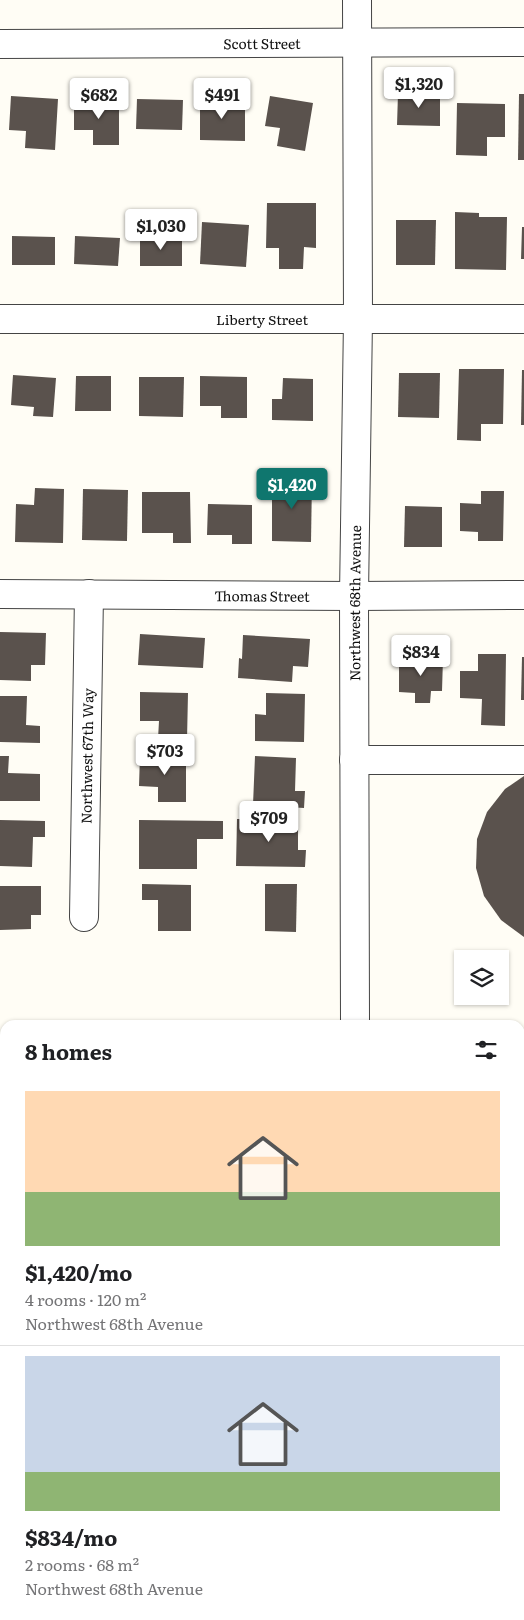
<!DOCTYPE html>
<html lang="en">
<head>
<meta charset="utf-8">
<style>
  body { margin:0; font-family:Literata,serif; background:#f2f2f2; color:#202124; height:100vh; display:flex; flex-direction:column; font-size:19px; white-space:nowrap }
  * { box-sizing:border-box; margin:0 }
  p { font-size:16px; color:#757577 }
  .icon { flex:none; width:28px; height:28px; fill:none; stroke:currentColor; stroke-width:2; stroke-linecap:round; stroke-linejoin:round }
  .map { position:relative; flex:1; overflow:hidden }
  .side { position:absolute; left:0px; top:1020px; width:525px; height:600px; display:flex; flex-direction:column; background:#fff; border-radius:15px 15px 0 0; box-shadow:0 1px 4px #0004 }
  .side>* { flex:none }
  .tools { position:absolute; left:454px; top:950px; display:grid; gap:10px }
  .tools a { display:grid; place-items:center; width:55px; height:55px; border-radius:0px; background:#fff; box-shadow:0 1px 4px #0004; font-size:25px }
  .price { position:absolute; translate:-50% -42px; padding:0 11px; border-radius:5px; background:#fff; color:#222; font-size:16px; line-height:32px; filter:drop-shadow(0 1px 2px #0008) }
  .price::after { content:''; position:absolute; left:50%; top:30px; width:15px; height:11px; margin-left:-8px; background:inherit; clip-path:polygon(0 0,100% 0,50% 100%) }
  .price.selected { background:#0f766e; color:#fff }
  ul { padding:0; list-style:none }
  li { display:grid; align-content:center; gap:10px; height:265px; padding:0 25px }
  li+li { border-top:1px solid #e0e0e0 }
  li span { display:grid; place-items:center; height:155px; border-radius:0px; color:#555 }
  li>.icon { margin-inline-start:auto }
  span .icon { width:90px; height:90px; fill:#fffc; stroke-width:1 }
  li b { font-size:21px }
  h2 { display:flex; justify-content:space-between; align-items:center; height:60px; padding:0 25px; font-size:21px }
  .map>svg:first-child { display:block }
  .building { fill:#5a524d }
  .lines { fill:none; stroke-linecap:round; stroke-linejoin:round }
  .minor-casing { stroke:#444; stroke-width:30 }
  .major-casing { stroke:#222; stroke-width:30 }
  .minor { stroke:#fff; stroke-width:28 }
  .major { stroke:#f9d66b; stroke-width:28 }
  .labels { text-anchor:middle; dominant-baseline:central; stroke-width:5; stroke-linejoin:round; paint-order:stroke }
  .street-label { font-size:14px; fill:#111; stroke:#fff }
</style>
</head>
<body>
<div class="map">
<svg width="524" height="1620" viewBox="0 0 524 1620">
  <rect width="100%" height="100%" fill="#fffdf5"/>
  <g class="building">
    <path d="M398,93H440V126L397,125Z"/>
    <path d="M519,94H524V160H518Z"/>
    <path d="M11,96L58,99L55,150L25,148L26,131L9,130Z"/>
    <path d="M270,96L313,103L305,151L277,146L280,128L265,126Z"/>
    <path d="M137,99L183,100L182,130L136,129Z"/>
    <path d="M200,99L245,100V141L200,140Z"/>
    <path d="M74,100H119V145H93V130H74Z"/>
    <path d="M457,103L505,104V137H487V156L456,155Z"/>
    <path d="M267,203H316V248L304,247L303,269H279V248H266Z"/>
    <path d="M455,212L479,213V217H507L506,270L455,269Z"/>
    <path d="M396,220H436L435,265H396Z"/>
    <path d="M202,222L249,225L246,267L200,264Z"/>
    <path d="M522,227H524V259H521Z"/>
    <path d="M12,236L55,237V265H12Z"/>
    <path d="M75,236L120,238L118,266L74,264Z"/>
    <rect x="140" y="236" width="42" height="30"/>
    <path d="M459,369H504L503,424H481V441L457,440Z"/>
    <path d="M522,370H524V425H521Z"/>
    <path d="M399,373H440L439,418L398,417Z"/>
    <path d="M13,375L56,378L53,417L33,416L34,407L11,405Z"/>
    <path d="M76,376H111V411H75Z"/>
    <path d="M200,376L247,377V418H221V406H200Z"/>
    <path d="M139,377H184L183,417L139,416Z"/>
    <path d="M283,378L313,379V421L272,420V399H282Z"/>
    <path d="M272,478H312L311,542L272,541Z"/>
    <path d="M35,488L64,489L63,543L15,542L16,504L34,505Z"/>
    <path d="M83,489L128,490L127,541L82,540Z"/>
    <path d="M481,491H504L503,541H478V532L460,531V503L481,504Z"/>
    <path d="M142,492H190L191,543H173V533H142Z"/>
    <path d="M208,504L252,505V544H232V535H207Z"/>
    <path d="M405,506L442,507V547H404Z"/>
    <path d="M0,632L46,633L45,665H31V681L0,680Z"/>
    <path d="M140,634L205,638L203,668L138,665Z"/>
    <path d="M243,635L310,639L308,667L293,666L292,682L238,678L239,658L242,659Z"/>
    <path d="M478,654H506L505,726L481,725L482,699L460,698V671H478Z"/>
    <path d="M399,657L443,658L442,691H431L430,703H415V693L399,692Z"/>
    <path d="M522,657H524V700H521Z"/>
    <path d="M140,692L188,693L187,740L158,739L159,721H140Z"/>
    <path d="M266,693L305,694L304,742L255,741V714L266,715Z"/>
    <path d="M0,696H27L26,725L40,726V743L0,742Z"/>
    <path d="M140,755L186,756V802H158V787L139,786Z"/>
    <path d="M0,756H9L8,773L40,774V801H0Z"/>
    <path d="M255,756L296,758L295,791H305L304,808L253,805Z"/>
    <path d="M524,776V937L501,920L484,896L476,868L477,839L487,812L505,789Z"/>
    <path d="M237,819H298V850H306L305,867L236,866Z"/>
    <path d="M0,820L45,821V837H33L32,867L0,866Z"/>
    <path d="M139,820L223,821V839H197V869H139Z"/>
    <path d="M142,884L191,885V931H158V900H142Z"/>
    <path d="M265,884H297L296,932L265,931Z"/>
    <path d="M0,886H41V915H31V929L0,930Z"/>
    <rect x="520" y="1226" width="4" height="30"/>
    <rect x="520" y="1334" width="4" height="58"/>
    <rect x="520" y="1502" width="4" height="49"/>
    <rect x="18" y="1615" width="34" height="5"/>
    <path d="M145,1615H181V1620H144Z"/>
    <path d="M275,1615H293L306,1620H273Z"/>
    <rect x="469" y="1615" width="27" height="5"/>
    <rect x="394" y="1617" width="42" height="3"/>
  </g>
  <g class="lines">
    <g class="minor-casing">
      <g id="minor">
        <path id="s1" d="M0,44L524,42"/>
        <path id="s2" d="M0,319H524"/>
        <path id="s3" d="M0,594L354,596L524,595"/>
        <path d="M354,760H524"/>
        <path id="s4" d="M84,917L89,594"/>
        <path id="s5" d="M355,1025L354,596L358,319L357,0"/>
        <path d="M520,1445H524"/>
        <path d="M0,1447H5"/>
        <path d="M350,1620L351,1615"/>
      </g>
    </g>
    <g class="major-casing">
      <g id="major">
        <path d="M0,1108H5"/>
        <path d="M520,1111H524"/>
        <path d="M0,1168H5"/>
        <path d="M520,1170H524"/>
      </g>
    </g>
    <use href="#minor" class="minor"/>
    <use href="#major" class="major"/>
  </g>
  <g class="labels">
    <g class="street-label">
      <text stroke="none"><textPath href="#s1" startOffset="262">Scott Street</textPath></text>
      <text stroke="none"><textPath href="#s2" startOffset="262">Liberty Street</textPath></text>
      <text stroke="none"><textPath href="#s3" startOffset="262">Thomas Street</textPath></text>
      <text stroke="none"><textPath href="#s5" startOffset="422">Northwest 68th Avenue</textPath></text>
      <text stroke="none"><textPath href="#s4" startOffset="161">Northwest 67th Way</textPath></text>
    </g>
  </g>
</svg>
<div class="tools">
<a><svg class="icon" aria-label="layers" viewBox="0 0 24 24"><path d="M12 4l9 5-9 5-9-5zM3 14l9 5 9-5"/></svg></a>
</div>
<b class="price" style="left:419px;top:109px">$1,320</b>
<b class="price" style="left:99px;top:120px">$682</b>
<b class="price" style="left:222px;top:120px">$491</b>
<b class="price" style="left:161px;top:251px">$1,030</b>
<b class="price selected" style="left:292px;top:510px">$1,420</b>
<b class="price" style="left:421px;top:677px">$834</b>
<b class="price" style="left:165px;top:776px">$703</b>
<b class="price" style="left:269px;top:843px">$709</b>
<section class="side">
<h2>8 homes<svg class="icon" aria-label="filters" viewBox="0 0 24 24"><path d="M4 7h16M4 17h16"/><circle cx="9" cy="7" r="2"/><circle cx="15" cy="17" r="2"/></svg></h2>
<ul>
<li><span style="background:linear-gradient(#ffd9b3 65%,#8fb573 0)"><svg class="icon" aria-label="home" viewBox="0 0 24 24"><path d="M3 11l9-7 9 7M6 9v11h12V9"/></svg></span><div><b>$1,420/mo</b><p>4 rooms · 120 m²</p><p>Northwest 68th Avenue</p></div></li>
<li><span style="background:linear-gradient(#c9d6e8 75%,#8fb573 0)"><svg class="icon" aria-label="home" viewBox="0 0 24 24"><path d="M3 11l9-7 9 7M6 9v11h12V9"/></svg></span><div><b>$834/mo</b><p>2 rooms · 68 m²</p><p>Northwest 68th Avenue</p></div></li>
</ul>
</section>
</div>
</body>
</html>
